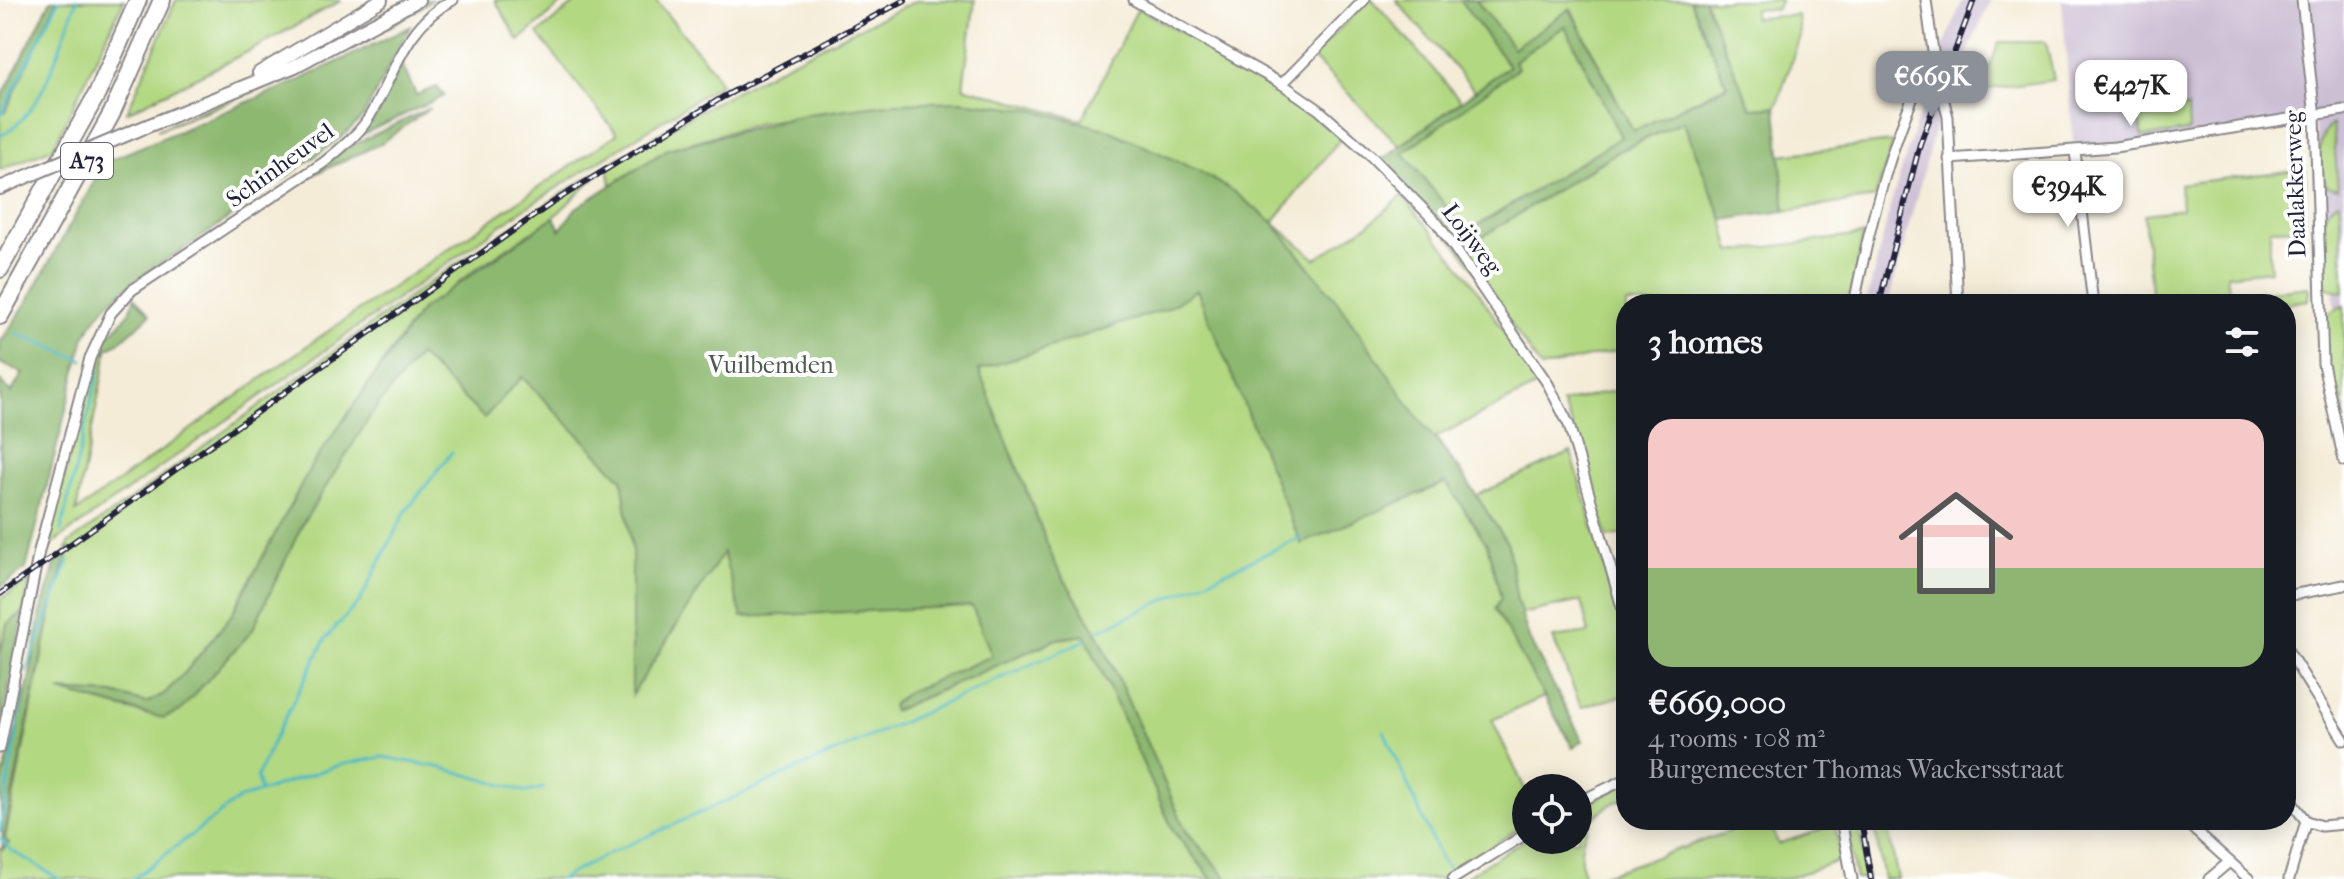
<!DOCTYPE html>
<html lang="en">
<head>
<meta charset="utf-8">
<style>
  body { margin:0; font-family:"IM FELL French Canon",serif; background:#20242c; color:#f1f3f6; height:100vh; display:flex; flex-direction:column; font-size:30px; white-space:nowrap }
  * { box-sizing:border-box; margin:0 }
  p { font-size:26px; color:#9ea1a6 }
  .icon { flex:none; width:44px; height:44px; fill:none; stroke:currentColor; stroke-width:2; stroke-linecap:round; stroke-linejoin:round }
  .map { position:relative; flex:1; overflow:hidden }
  .side { position:absolute; left:1616px; top:294px; width:680px; height:536px; display:flex; flex-direction:column; background:#171b24; border-radius:32px; box-shadow:0 4px 20px #0003 }
  .side>* { flex:none }
  .controls { position:absolute; left:1512px; top:774px; display:grid; gap:16px }
  .controls a { display:grid; place-items:center; width:80px; height:80px; border-radius:50%; background:#171b24; box-shadow:0 4px 20px #0003; font-size:40px }
  .price { position:absolute; translate:-50% -68px; padding:0 18px; border-radius:16px; background:#fff; color:#222; font-size:26px; line-height:52px; filter:drop-shadow(0 2px 4px #0008) }
  .price::after { content:''; position:absolute; left:50%; top:48px; width:24px; height:18px; margin-left:-12px; background:inherit; clip-path:polygon(0 0,100% 0,50% 100%) }
  .price.selected { background:#8c9099; color:#fff }
  ul { padding:0; list-style:none }
  li { display:grid; align-content:center; gap:16px; height:424px; padding:0 32px }
  li span { display:grid; place-items:center; height:248px; border-radius:24px; color:#555 }
  li>.icon { margin-inline-start:auto }
  span .icon { width:144px; height:144px; fill:#fffc; stroke-width:1 }
  li b { font-size:34px }
  h2 { display:flex; justify-content:space-between; align-items:center; height:96px; padding:0 32px; font-size:34px }
  .map>svg:first-child { display:block }
  .industrial { fill:#ccbfd4 }
  .green { fill:#b2d881; stroke:#6a7d5e; stroke-width:2; fill-rule:evenodd }
  .forest { fill:#8db86f; stroke:#586d55; stroke-width:2; fill-rule:evenodd }
  .lines { fill:none; stroke-linecap:round; stroke-linejoin:round }
  .stream { stroke:#49b8c3; stroke-width:3 }
  .minor-casing { stroke:#8b8789; stroke-width:13 }
  .secondary-casing { stroke:#8b8789; stroke-width:16 }
  .motorway-casing { stroke:#8b8789; stroke-width:20 }
  .minor { stroke:#fff; stroke-width:9 }
  .secondary { stroke:#fff; stroke-width:12 }
  .motorway { stroke:#fff; stroke-width:16 }
  .rail-casing { stroke:#22223b; stroke-width:6 }
  .rail { stroke:#fff; stroke-width:3; stroke-dasharray:9; stroke-linecap:butt }
  .secondary-bridge-casing { stroke:#8b8789; stroke-width:16; stroke-linecap:butt }
  .secondary-bridge { stroke:#fff; stroke-width:12 }
  .labels { text-anchor:middle; dominant-baseline:central; stroke-width:8; stroke-linejoin:round; paint-order:stroke }
  .shield { fill:#fff; stroke:#646476; stroke-width:2 }
  .shield-label { font-size:22px; font-weight:bold; fill:#22223b }
  .street-label { font-size:24px; fill:#22223b; stroke:#fff }
  .park-label { font-size:24px; fill:#4d5950; stroke:#fff }
</style>
</head>
<body>
<div class="map">
<svg width="2344" height="879" viewBox="0 0 2344 879">
  <rect width="100%" height="100%" fill="#fff"/>
  <filter id="ink" filterUnits="userSpaceOnUse"><feTurbulence type="fractalNoise" baseFrequency=".0125" numOctaves="2"/><feDisplacementMap in="SourceGraphic" scale="16" xChannelSelector="R" yChannelSelector="G"/><feConvolveMatrix kernelMatrix="1 2 1 2 8 2 1 2 1" color-interpolation-filters="sRGB"/></filter>
  <filter id="wash" filterUnits="userSpaceOnUse"><feTurbulence type="fractalNoise" baseFrequency=".006" numOctaves="4" result="noise"/><feDisplacementMap in="SourceGraphic" scale="32" xChannelSelector="R" yChannelSelector="G"/><feGaussianBlur stdDeviation="1.8" result="paint"/><feColorMatrix in="noise" values="0 0 0 0 0 0 0 0 0 0 0 0 0 0 0 0 0 1.4 0 .05"/><feComposite in="paint" operator="in"/></filter>
  <g filter="url(#wash)">
    <rect width="100%" height="100%" fill="#f4ecd7"/>
    <g class="industrial">
      <path d="M1963,0H1991L1938,117L1888,304H1866L1892,200L1929,82Z"/>
      <path d="M2062,0H2344V383L2314,122L2074,156Z"/>
    </g>
    <g class="green">
      <path d="M57,0H124L53,148L0,170V113L6,110Z"/>
      <path d="M176,0H342L253,49L127,112Z"/>
      <path d="M425,0H432C348,57 251,94 157,130L337,51Z"/>
      <path d="M495,0H566L519,41Z"/>
      <path d="M579,0H655L714,71L720,84L524,209L45,549L96,355L107,351L76,512L308,345L617,134L538,34Z"/>
      <path d="M918,0H975L963,87L1082,120L1138,8L1264,81L1341,138L1273,222L1316,259L1372,222L1402,196L1466,273L1539,385L1436,437L1458,470L1197,282L1166,309L1197,290L1243,397L1420,494L1446,482L1487,544L1523,657L1544,697L1492,720L1526,791V823L1444,879H1228L1186,831L1099,636L1055,564L1012,453L992,656L906,693L893,711L1057,639L1085,635L1174,832L1212,879H0V848L3,849L53,602L69,543C249,417 422,279 609,164C709,102 812,49 918,0ZM830,111L415,344L235,621L148,715L63,692L113,694L147,703L164,694L184,674L231,616L312,465L411,323L474,270L554,217L608,165L611,185L668,149L759,123Z"/>
      <path d="M1368,0H1373L1461,101L1400,146L1312,57Z"/>
      <path d="M1396,0H1460L1509,66L1475,91Z"/>
      <path d="M1476,0H1690L1727,85L1633,131L1571,9L1513,48Z"/>
      <path d="M1704,0H1781L1776,10L1754,9V18L1798,15L1800,36L1776,107L1751,108Z"/>
      <path d="M1565,26L1621,137L1467,232L1403,153L1517,68L1513,62Z"/>
      <path d="M1999,42H2046L2054,80L1981,90Z"/>
      <path d="M2145,95L2149,114L2188,108L2189,131L2142,137L2136,96Z"/>
      <path d="M1683,121L1723,220L1731,252L1863,235L1852,292L1843,304H1626V349L1541,368L1461,250L1616,153Z"/>
      <path d="M2333,124L2338,189L2327,186C2317,169 2315,135 2333,124Z"/>
      <path d="M1893,142L1875,198L1785,211L1780,155Z"/>
      <path d="M2306,169L2305,228L2270,229V270L2227,275L2230,296L2309,287L2308,300L2280,304H2152L2144,214L2182,209L2180,184Z"/>
      <path d="M2339,201L2344,292L2326,288L2323,281C2322,257 2312,213 2339,201Z"/>
      <path d="M2344,306V420C2331,406 2317,339 2324,321C2328,312 2335,308 2344,306Z"/>
      <path d="M1626,388V534L1607,537L1578,438L1562,403Z"/>
      <path d="M1571,452L1626,638V695L1581,707L1553,638L1589,633L1581,601L1521,614C1507,568 1500,538 1475,496Z"/>
      <path d="M30,581L24,612L7,624L0,655V599Z"/>
      <path d="M1626,784V798C1588,810 1574,841 1584,879L1465,877L1526,839L1578,840V808Z"/>
      <path d="M1763,820H1770L1778,844L1835,825L1841,860L1786,879H1592Z"/>
      <path d="M1844,820H1858L1867,879H1856Z"/>
      <path d="M1873,820H1886L1898,879H1884Z"/>
    </g>
    <g class="forest">
      <path d="M51,0H57L6,111L0,113V101Z"/>
      <path d="M1460,0H1476L1513,48L1570,9L1633,131L1727,86L1690,0H1704L1751,108L1776,107L1785,211L1723,220L1683,121L1615,153L1461,250L1379,162L1509,66ZM1565,26L1621,137L1467,232L1403,153L1518,68L1514,61Z"/>
      <path d="M410,27L363,117L342,137C296,170 249,204 203,236C157,269 111,285 84,338L26,569L0,587V381L11,393L23,373L0,363V343L29,299L105,162L298,81Z"/>
      <path d="M402,65L416,95L437,87L444,96L361,135L374,118Z"/>
      <path d="M961,101L1029,109L1109,130L1199,171L1234,192L1273,222L1337,301L1424,426L1460,470L1508,544L1517,601L1530,641L1583,741L1573,748L1495,609L1501,598L1487,544L1446,482L1301,544L1197,290L1166,309L979,370L1055,564L1099,636L1186,831L1228,879H1212L1174,832L1085,635L1057,639L893,711L892,705L906,693L992,656L972,606L742,617L723,553L632,695V549L622,479L522,377L484,418L419,355L375,409L303,523L252,631L179,712L163,718L59,691L113,694L147,703L164,694L184,674L231,616L312,465L422,309L554,217L560,230L576,208L668,149L808,114L894,103Z"/>
      <path d="M430,108L380,144L306,178L346,148Z"/>
      <path d="M134,297L150,315L118,343L96,355C104,330 132,323 134,297Z"/>
      <path d="M69,550L53,602L7,819L5,839L9,843L3,849L0,788L29,681L41,612L56,562Z"/>
      <path d="M24,612L0,731V655L7,624Z"/>
    </g>
    <g class="lines">
      <g class="stream">
        <path d="M0,117L59,0"/>
        <path d="M0,136C46,113 59,44 77,0"/>
        <path d="M16,333L83,360"/>
        <path d="M61,531L100,364"/>
        <path d="M1099,630L1302,537"/>
        <path d="M26,671L69,560"/>
        <path d="M1384,731L1441,860L1455,874"/>
        <path d="M260,791L257,777L271,745L326,638L360,601L404,514L452,452"/>
        <path d="M0,831L23,692"/>
        <path d="M0,838L11,850L59,879"/>
        <path d="M133,879L239,799L339,765L383,757L443,768L527,792L544,788"/>
        <path d="M560,879L610,853L1086,640"/>
      </g>
    </g>
  </g>
  <g filter="url(#ink)">
    <g class="lines">
      <g class="minor-casing">
        <g id="minor">
          <path d="M1134,0L1282,84L1318,109L1371,156L1438,224L1548,384L1569,425L1626,621"/>
          <path d="M1926,0L1935,66L1948,117L1958,304"/>
          <path d="M2302,0L2315,117L2323,364L2344,461"/>
          <path d="M1282,84L1364,0"/>
          <path d="M2075,151L2093,304"/>
          <path d="M1949,159L2115,147L2344,110"/>
          <path d="M1854,304C1871,218 1893,132 1933,54"/>
          <path d="M2286,596L2344,585"/>
          <path d="M2286,648L2344,740"/>
          <path d="M0,748L39,551L90,358L111,313L132,290L323,163C339,150 357,136 368,119C394,76 405,24 453,0"/>
          <path d="M2286,795L2306,821"/>
          <path d="M1578,802L1626,779"/>
          <path d="M1841,820L1852,879"/>
          <path d="M2183,820L2249,879"/>
          <path d="M2306,821L2321,826L2344,824"/>
          <path d="M1453,879L1526,834"/>
          <path d="M2209,879L2228,863"/>
          <path d="M2289,879L2306,821"/>
        </g>
      </g>
      <g class="secondary-casing">
        <g id="secondary">
          <path d="M259,73L381,0"/>
          <path d="M135,131L295,66L418,0"/>
          <path d="M0,188L35,173"/>
        </g>
      </g>
      <g class="motorway-casing">
        <g id="motorway">
          <path d="M0,269L97,94L138,0"/>
          <path d="M0,316L112,113L162,0"/>
        </g>
      </g>
      <use href="#minor" class="minor"/>
      <use href="#secondary" class="secondary"/>
      <use href="#motorway" class="motorway"/>
      <g class="rail-casing">
        <g id="rail">
          <path d="M1879,304L1920,144L1974,0"/>
          <path d="M0,594L555,201L723,97L905,0"/>
          <path d="M1861,820L1871,879"/>
        </g>
      </g>
      <use href="#rail" class="rail"/>
      <g class="secondary-bridge-casing">
        <path id="secondary-bridge" d="M35,173L135,131"/>
      </g>
      <use href="#secondary-bridge" class="secondary-bridge"/>
    </g>
  </g>
  <g class="labels">
    <rect class="shield" x="61" y="143" width="52" height="36" rx="6"/>
    <g class="shield-label">
      <text x="87" y="161">A73</text>
    </g>
    <g class="street-label">
      <text transform="translate(280 165) rotate(-36)">Schinheuvel</text>
      <text transform="translate(2295 184) rotate(-92)">Daalakkerweg</text>
      <text transform="translate(1472 239) rotate(53)">Loijweg</text>
    </g>
    <g class="park-label">
      <text x="771" y="365">Vuilbemden</text>
    </g>
  </g>
</svg>
<div class="controls">
<a><svg class="icon" aria-label="locate" viewBox="0 0 24 24"><circle cx="12" cy="12" r="6"/><path d="M12 2v4M12 18v4M2 12h4M18 12h4"/></svg></a>
</div>
<b class="price selected" style="left:1932px;top:119px">€669K</b>
<b class="price" style="left:2131px;top:128px">€427K</b>
<b class="price" style="left:2068px;top:229px">€394K</b>
<section class="side">
<h2>3 homes<svg class="icon" aria-label="filters" viewBox="0 0 24 24"><path d="M4 7h16M4 17h16"/><circle cx="9" cy="7" r="2"/><circle cx="15" cy="17" r="2"/></svg></h2>
<ul>
<li><span style="background:linear-gradient(#f6c9c9 60%,#8fb573 0)"><svg class="icon" aria-label="home" viewBox="0 0 24 24"><path d="M3 11l9-7 9 7M6 9v11h12V9"/></svg></span><div><b>€669,000</b><p>4 rooms · 108 m²</p><p>Burgemeester Thomas Wackersstraat</p></div></li>
</ul>
</section>
</div>
</body>
</html>
